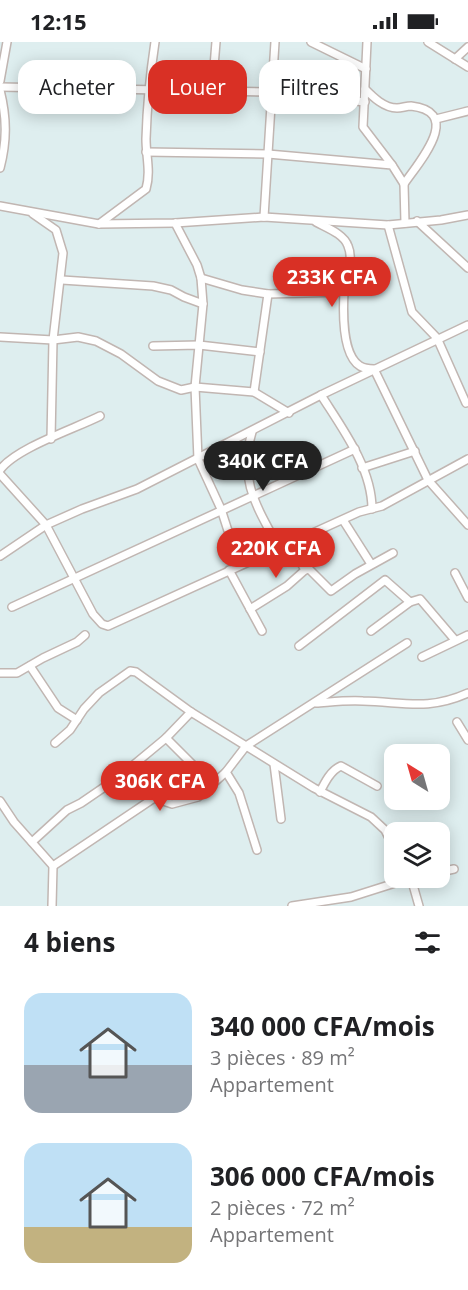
<!DOCTYPE html>
<html lang="fr">
<head>
<meta charset="utf-8">
<style>
  body { margin:0; font-family:"Open Sans",sans-serif; background:#f2f2f2; color:#202124; height:100vh; display:flex; flex-direction:column; font-size:22px; white-space:nowrap }
  * { box-sizing:border-box; margin:0 }
  p { font-size:20px; color:#757577 }
  .icon { flex:none; width:33px; height:33px; fill:none; stroke:currentColor; stroke-width:2; stroke-linecap:round; stroke-linejoin:round }
  .map { position:relative; height:864px; overflow:hidden }
  .sheet { display:flex; flex-direction:column; background:#fff; flex:1 }
  .sheet>* { flex:none }
  .banner { position:absolute; left:18px; top:18px; width:432px; height:54px; display:flex; gap:12px }
  .needle { width:39px; rotate:323deg }
  .buttons { position:absolute; left:384px; top:702px; display:grid; gap:12px }
  .buttons a { display:grid; place-items:center; width:66px; height:66px; border-radius:12px; background:#fff; box-shadow:0 3px 15px #0003; font-size:30px }
  .price { position:absolute; translate:-50% -51px; padding:0 14px; border-radius:21px; background:#d93025; color:#fff; font-size:20px; line-height:39px; filter:drop-shadow(0 2px 3px #0008) }
  .price::after { content:''; position:absolute; left:50%; top:36px; width:18px; height:14px; margin-left:-9px; background:inherit; clip-path:polygon(0 0,100% 0,50% 100%) }
  .price.selected { background:#222; color:#fff }
  ul { padding:0; list-style:none }
  li { display:flex; align-items:center; gap:18px; height:150px; padding:0 24px }
  li span { display:grid; place-items:center; flex:none; width:168px; height:120px; border-radius:18px; color:#555 }
  li>.icon { margin-inline-start:auto }
  span .icon { width:72px; height:72px; fill:#fffc; stroke-width:1 }
  li b { font-size:26px }
  h2 { display:flex; justify-content:space-between; align-items:center; height:72px; padding:0 24px; font-size:26px }
  .chip { padding:0 21px; border-radius:18px; background:#fff; box-shadow:0 3px 15px #0003; font-size:21px; line-height:54px }
  .chip.selected { background:#d93025; color:#fff }
  .status { display:flex; justify-content:space-between; align-items:center; height:42px; padding:0 30px; background:#fff; direction:ltr }
  .status svg { height:16px; fill:currentColor }
  .map>svg:first-child { display:block }
  .lines { fill:none; stroke-linecap:round; stroke-linejoin:round }
  .minor-casing { stroke:#c1b6b2; stroke-width:10 }
  .minor { stroke:#fff; stroke-width:7 }
</style>
</head>
<body>
<div class="status"><b>12:15</b><svg viewBox="0 0 49 12"><path d="M0 12V9h3v3zM5 12V6h3v6zM10 12V3h3v9zM15 12V0h3v12zM26 1h20v11H26zM47 4h2v5h-2z"/></svg></div>
<div class="map">
<svg width="468" height="864" viewBox="0 0 468 864">
  <rect width="100%" height="100%" fill="#deeeef"/>
  <g class="lines">
    <g class="minor-casing">
      <g id="minor">
        <path d="M311,0L366,27"/>
        <path d="M367,0L363,85L392,123"/>
        <path d="M428,0L468,25"/>
        <path d="M455,17L468,5"/>
        <path d="M0,39L7,0"/>
        <path d="M0,45L271,50L365,60"/>
        <path d="M365,47C373,55 384,66 397,66C402,66 406,64 411,64C464,70 419,120 404,142"/>
        <path d="M0,48C7,76 7,99 0,126"/>
        <path d="M212,49L216,0"/>
        <path d="M436,77L468,69"/>
        <path d="M146,110L268,112L392,123L404,142L405,181"/>
        <path d="M0,164L99,182L175,181L264,175L388,183L441,178L468,173"/>
        <path d="M33,172L56,188L63,211L53,298L51,397"/>
        <path d="M264,175L275,0"/>
        <path d="M417,179L468,226"/>
        <path d="M316,180C327,186 344,192 348,204C354,218 346,236 344,250C343,269 342,313 360,324C363,326 370,327 374,327L428,438L468,483"/>
        <path d="M175,181L197,223L201,236L203,262L195,345L198,417L221,467L230,495L245,521"/>
        <path d="M99,182L146,147C151,130 146,114 146,97C147,64 150,33 155,0"/>
        <path d="M388,183L412,270L437,296L466,361"/>
        <path d="M201,236L242,248L268,252L344,250"/>
        <path d="M62,238L153,244L171,248L184,255L203,262"/>
        <path d="M0,295L53,298L78,295L96,299L121,312L158,339L181,348L195,345L254,350L289,371"/>
        <path d="M153,304L199,303L260,310"/>
        <path d="M254,350L268,252"/>
        <path d="M321,353C342,386 372,426 372,467"/>
        <path d="M252,390C238,438 257,465 279,506"/>
        <path d="M362,426L415,409"/>
        <path d="M0,428C16,406 74,387 100,374"/>
        <path d="M0,432L46,483L93,572L102,582L108,584L359,470L382,464L468,417"/>
        <path d="M343,478L371,522"/>
        <path d="M0,514L46,483L82,467L137,447L321,353L468,283"/>
        <path d="M229,528L262,589"/>
        <path d="M305,528L309,527L331,549L355,532L393,511"/>
        <path d="M455,531L468,556"/>
        <path d="M12,565L355,407"/>
        <path d="M250,567L287,544L305,528L290,501"/>
        <path d="M371,589L410,560L420,557L455,598"/>
        <path d="M299,604L385,538L410,560"/>
        <path d="M422,615L468,593"/>
        <path d="M30,624L58,666L77,678"/>
        <path d="M0,631H17L43,616L77,600L85,593"/>
        <path d="M316,661C331,660 347,658 363,659C404,660 428,669 468,651"/>
        <path d="M457,680L468,698"/>
        <path d="M166,696L213,743"/>
        <path d="M55,701L70,688L84,667L99,651L130,629L136,630L191,670L314,746L371,775L385,788L394,806"/>
        <path d="M274,722L281,777"/>
        <path d="M226,730L239,751L257,808"/>
        <path d="M320,750C325,740 331,728 341,724L377,744"/>
        <path d="M0,759L14,780L53,824L52,864"/>
        <path d="M32,800L67,768L81,761L119,735L166,696L191,670"/>
        <path d="M53,824L154,756L172,762L198,755L226,730L246,704L407,601"/>
        <path d="M440,830L454,827"/>
        <path d="M411,836L419,864"/>
        <path d="M292,864L351,855L411,836"/>
      </g>
    </g>
    <use href="#minor" class="minor"/>
  </g>
</svg>
<div class="buttons">
<a><svg class="needle" viewBox="-14 -14 28 28"><path d="M0-13l5 13h-10z" fill="#e53935"/><path d="M0 13l5-13h-10z" fill="#757577"/></svg></a>
<a><svg class="icon" aria-label="layers" viewBox="0 0 24 24"><path d="M12 4l9 5-9 5-9-5zM3 14l9 5 9-5"/></svg></a>
</div>
<b class="price" style="left:332px;top:266px">233K CFA</b>
<b class="price selected" style="left:263px;top:450px">340K CFA</b>
<b class="price" style="left:276px;top:537px">220K CFA</b>
<b class="price" style="left:160px;top:770px">306K CFA</b>
<div class="banner">
<a class="chip">Acheter</a>
<a class="chip selected">Louer</a>
<a class="chip">Filtres</a>
</div>
</div>
<section class="sheet">
<h2>4 biens<svg class="icon" aria-label="filters" viewBox="0 0 24 24"><path d="M4 7h16M4 17h16"/><circle cx="9" cy="7" r="2"/><circle cx="15" cy="17" r="2"/></svg></h2>
<ul>
<li><span style="background:linear-gradient(#bfe0f5 60%,#9aa5b1 0)"><svg class="icon" aria-label="home" viewBox="0 0 24 24"><path d="M3 11l9-7 9 7M6 9v11h12V9"/></svg></span><div><b>340 000 CFA/mois</b><p>3 pièces · 89 m²</p><p>Appartement</p></div></li>
<li><span style="background:linear-gradient(#bfe0f5 70%,#c2b280 0)"><svg class="icon" aria-label="home" viewBox="0 0 24 24"><path d="M3 11l9-7 9 7M6 9v11h12V9"/></svg></span><div><b>306 000 CFA/mois</b><p>2 pièces · 72 m²</p><p>Appartement</p></div></li>
</ul>
</section>
</body>
</html>
